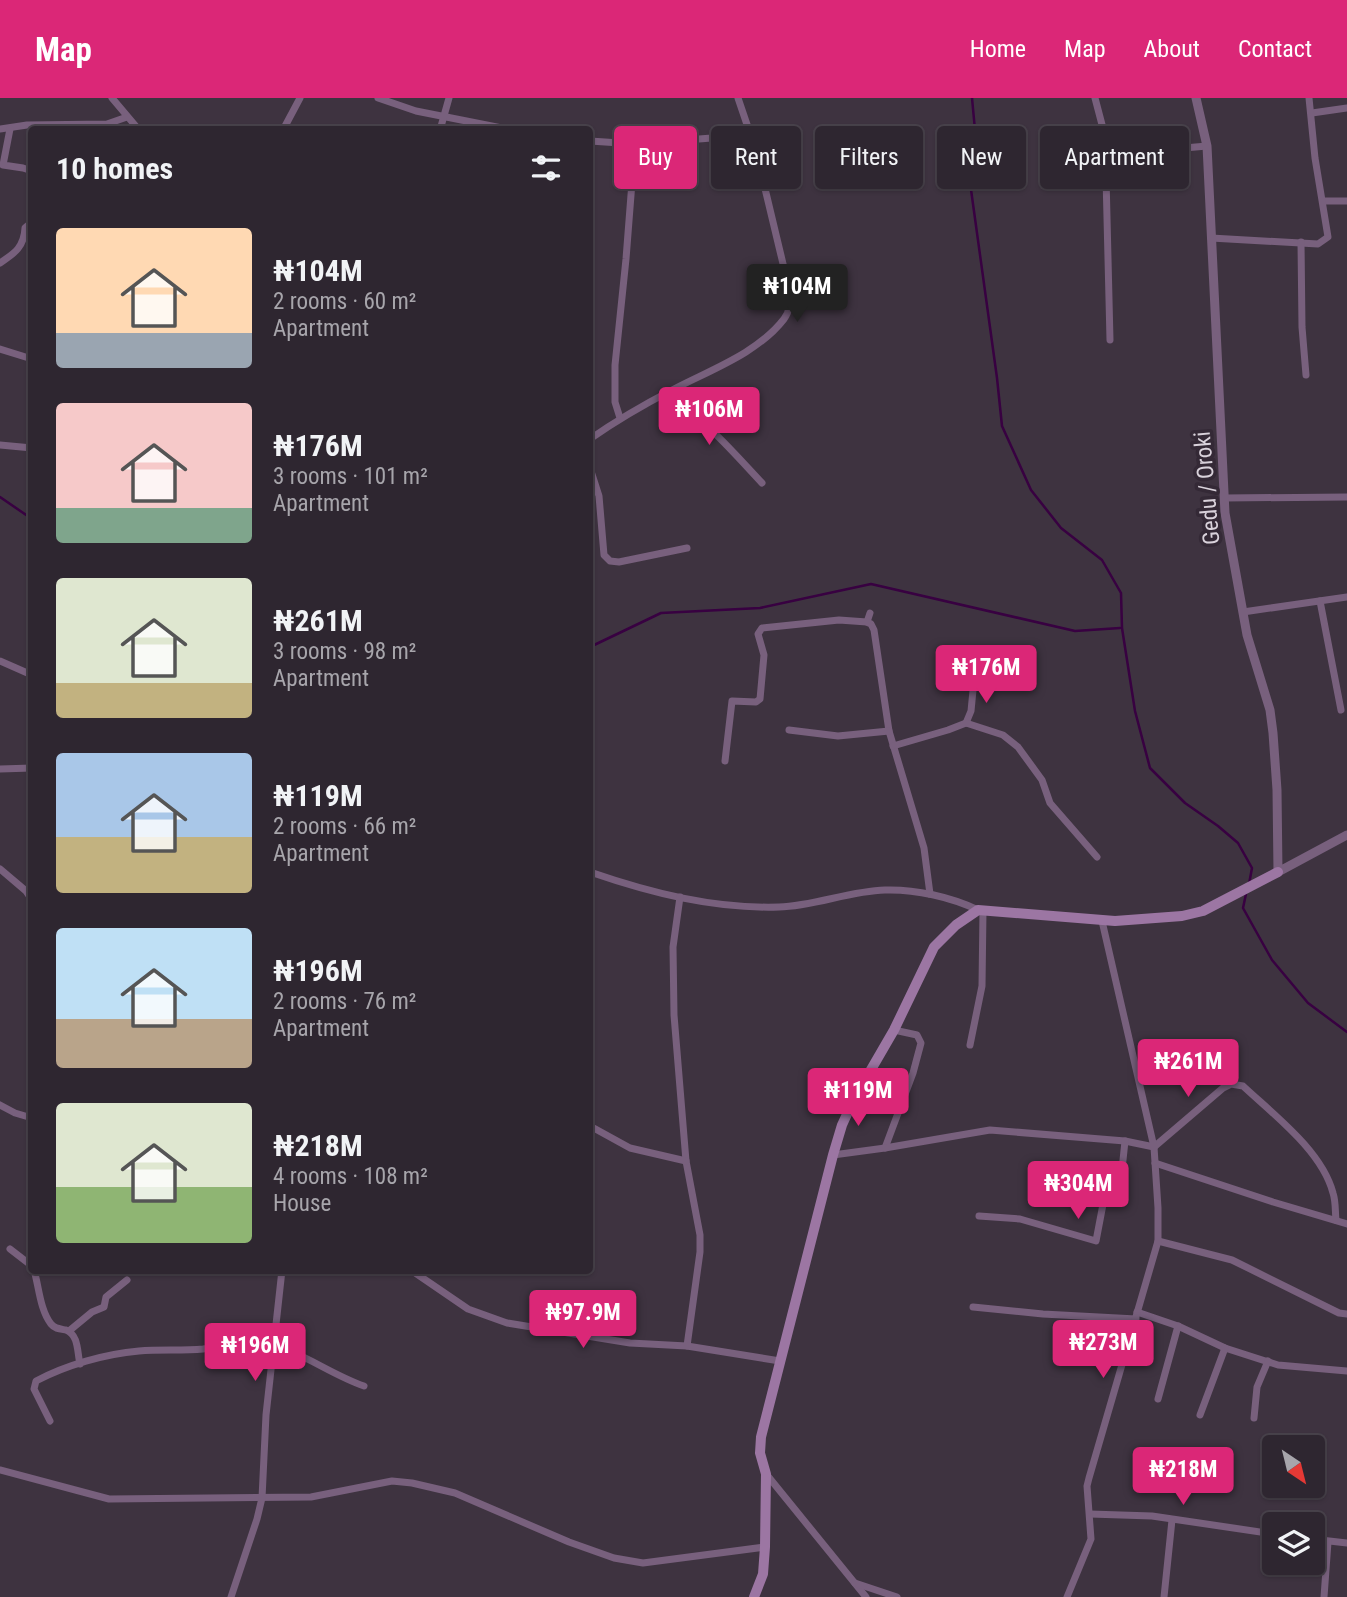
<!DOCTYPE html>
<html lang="en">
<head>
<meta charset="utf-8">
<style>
  body { margin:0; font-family:"Roboto Condensed",sans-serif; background:#3a323c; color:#f1f3f6; height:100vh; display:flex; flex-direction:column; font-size:26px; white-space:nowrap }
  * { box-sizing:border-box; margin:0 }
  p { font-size:23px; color:#a7a5ab }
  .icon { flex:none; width:38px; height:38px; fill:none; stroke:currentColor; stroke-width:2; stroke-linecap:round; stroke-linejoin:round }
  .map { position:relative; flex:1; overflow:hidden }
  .drawer { position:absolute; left:28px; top:28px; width:565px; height:1148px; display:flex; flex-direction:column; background:#2e2630; border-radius:7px; box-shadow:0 2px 5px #0004,0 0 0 2px #49434c }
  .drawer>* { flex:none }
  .guide { position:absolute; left:614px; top:28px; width:626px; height:63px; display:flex; gap:14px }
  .needle { width:46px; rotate:145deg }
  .tools { position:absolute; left:1262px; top:1337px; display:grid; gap:14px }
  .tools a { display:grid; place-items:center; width:63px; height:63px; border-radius:7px; background:#2e2630; box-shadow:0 2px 5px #0004,0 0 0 2px #49434c; font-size:35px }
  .price { position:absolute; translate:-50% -60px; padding:0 16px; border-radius:7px; background:#db2777; color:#fff; font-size:23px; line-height:46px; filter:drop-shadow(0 2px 4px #0008) }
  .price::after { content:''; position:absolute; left:50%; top:42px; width:21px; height:16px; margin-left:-10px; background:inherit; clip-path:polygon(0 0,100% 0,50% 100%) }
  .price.on { background:#222; color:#fff }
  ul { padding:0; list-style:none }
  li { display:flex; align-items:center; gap:21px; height:175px; padding:0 28px }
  li span { display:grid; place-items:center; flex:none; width:196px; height:140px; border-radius:7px; color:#555 }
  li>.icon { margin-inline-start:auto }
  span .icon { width:84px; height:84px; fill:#fffc; stroke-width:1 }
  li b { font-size:30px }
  h2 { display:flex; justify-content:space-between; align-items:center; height:84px; padding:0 28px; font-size:30px }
  .chip { padding:0 24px; border-radius:7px; background:#2e2630; box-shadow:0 2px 5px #0004,0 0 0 2px #49434c; font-size:24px; line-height:63px }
  .chip.on { background:#db2777; color:#fff }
  header { display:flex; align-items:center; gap:42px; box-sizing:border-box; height:98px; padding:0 35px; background:#db2777; color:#fff }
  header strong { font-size:33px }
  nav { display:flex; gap:38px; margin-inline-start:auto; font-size:24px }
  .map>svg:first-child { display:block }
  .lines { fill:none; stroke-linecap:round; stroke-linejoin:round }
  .stream { stroke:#380141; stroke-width:2.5 }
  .minor { stroke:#78607d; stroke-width:7 }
  .tertiary { stroke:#78607d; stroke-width:9 }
  .secondary { stroke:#9c76a3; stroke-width:10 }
  .labels { text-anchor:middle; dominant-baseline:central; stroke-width:7; stroke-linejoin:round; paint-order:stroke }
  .street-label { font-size:23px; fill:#d9d2db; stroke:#342936 }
</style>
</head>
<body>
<header>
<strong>Map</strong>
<nav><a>Home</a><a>Map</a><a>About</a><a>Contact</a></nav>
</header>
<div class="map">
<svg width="1347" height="1499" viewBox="0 0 1347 1499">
  <rect width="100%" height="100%" fill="#3e3340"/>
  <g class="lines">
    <g class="stream">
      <path d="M972,0L975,32L969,77L997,280L1002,328L1031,392L1061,430L1102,462L1121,495L1122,530L1135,613L1150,670L1185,705L1218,728L1238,745L1252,770L1249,786"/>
      <path d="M0,399L32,421"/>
      <path d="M590,549L661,515L760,510L871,486L1075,533L1120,530"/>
      <path d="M1246,796L1243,810L1272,862L1308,905L1347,934"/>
    </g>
    <g class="minor">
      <path d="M112,0L139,32"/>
      <path d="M378,0L416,13L512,32"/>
      <path d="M1095,0L1105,38L1110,242"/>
      <path d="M1312,15L1347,10"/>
      <path d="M0,31L27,27L107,26L127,19"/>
      <path d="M10,31L3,67L23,70L32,73"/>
      <path d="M283,32L300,0"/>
      <path d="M440,32L449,0"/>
      <path d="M590,43L635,46L750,37"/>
      <path d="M1105,57L1207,48"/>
      <path d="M1323,103H1347"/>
      <path d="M1211,140L1318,146L1328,139L1315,60L1309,0"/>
      <path d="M1301,144L1302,229L1306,277"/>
      <path d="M0,165C15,155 24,149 25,130L32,124"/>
      <path d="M0,251L32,261"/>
      <path d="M661,299L668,298C705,321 733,354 762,385"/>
      <path d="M620,320L615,304V267L626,161L635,46"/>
      <path d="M590,341C617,322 645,306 674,291C710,272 758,255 784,221C790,213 790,205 790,195L756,53L738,0"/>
      <path d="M0,347L32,350"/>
      <path d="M590,370L599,398L604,457L610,463L619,464L687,450"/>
      <path d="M1225,400L1347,399"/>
      <path d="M1320,503L1341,612"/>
      <path d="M1243,514L1347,499"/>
      <path d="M870,515L867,524L871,526L874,532L889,633L924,750L930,796"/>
      <path d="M0,563L32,577"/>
      <path d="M966,625L971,613L974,582"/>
      <path d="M789,632L838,638L889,633"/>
      <path d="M893,648L948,632L966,625L1003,637L1018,649L1042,682L1050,705L1097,759"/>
      <path d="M725,663L732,603L756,604L760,601L764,557L758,536L762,530L839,522L867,524"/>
      <path d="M0,671L32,670"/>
      <path d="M0,771L26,793L32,802"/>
      <path d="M590,774C651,795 714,811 779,809C815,808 849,793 885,792C915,791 951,799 978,812"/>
      <path d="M680,799L673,849L674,917L686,1063L700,1137V1154L687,1248"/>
      <path d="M970,947L982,888L983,813"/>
      <path d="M0,1007L15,1015L32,1020"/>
      <path d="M590,1028L630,1050L686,1063"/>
      <path d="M885,1050L913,975L921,945L917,937L894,932"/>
      <path d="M833,1057L885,1050L990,1032L1125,1043L1154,1049L1223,990L1231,986L1243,988C1274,1017 1322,1053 1333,1095C1336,1104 1335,1114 1336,1122"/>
      <path d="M1155,1065L1273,1104L1347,1126"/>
      <path d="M979,1118L1020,1121L1096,1143L1108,1080L1121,1081L1125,1043"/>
      <path d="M1158,1143L1232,1162L1339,1215L1347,1216"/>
      <path d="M10,1151L32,1168"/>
      <path d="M34,1172C39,1189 40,1212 51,1226C55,1231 60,1231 66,1232C79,1237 77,1254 80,1266"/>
      <path d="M411,1172L468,1211L507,1225L630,1245L687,1248L780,1263"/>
      <path d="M973,1209L1043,1216L1136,1221"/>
      <path d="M1137,1214L1178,1228L1225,1250L1278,1267L1347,1273"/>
      <path d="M69,1233L92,1214L104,1209L106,1199L127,1182"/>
      <path d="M1158,1301L1178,1228"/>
      <path d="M1200,1317L1225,1250"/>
      <path d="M1254,1320L1257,1289L1268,1263"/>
      <path d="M50,1323L34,1291L36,1283C66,1267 105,1256 139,1253C160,1251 182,1253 203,1251C227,1248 247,1238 272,1246C305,1256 332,1277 364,1288"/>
      <path d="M0,1372L109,1401L311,1399L392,1383L412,1385L455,1395L569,1444L614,1460L643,1465L765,1449"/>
      <path d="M767,1377L866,1499"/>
      <path d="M1090,1416L1152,1418L1274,1436"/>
      <path d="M1312,1441L1347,1445"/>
      <path d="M855,1485L897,1499"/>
      <path d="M231,1499L257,1421L262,1400L266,1317L282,1172"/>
      <path d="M1067,1499L1091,1441L1087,1388L1089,1380L1158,1143V1110L1154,1049L1102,823"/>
      <path d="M1164,1499L1172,1422"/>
      <path d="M1324,1499L1328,1444"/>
    </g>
    <path class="tertiary" d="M1196,0L1207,48L1225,415L1247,537L1270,612L1273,635L1277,692L1278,774L1347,737"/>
    <path class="secondary" d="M754,1499L763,1476L765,1449L766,1376L760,1355L761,1339L833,1057L842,1027L854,1001L894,932L934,849L956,827L978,812L1115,823L1182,818L1203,813L1278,774"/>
  </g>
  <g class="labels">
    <g class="street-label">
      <text transform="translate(1207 390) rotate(-95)">Gedu / Oroki</text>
    </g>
  </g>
</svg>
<div class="tools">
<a><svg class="needle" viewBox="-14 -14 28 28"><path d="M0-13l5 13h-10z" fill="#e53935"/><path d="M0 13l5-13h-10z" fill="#a7a5ab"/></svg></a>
<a><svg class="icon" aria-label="layers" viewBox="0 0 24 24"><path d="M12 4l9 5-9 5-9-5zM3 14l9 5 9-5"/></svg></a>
</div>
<b class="price on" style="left:797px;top:226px">₦104M</b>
<b class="price" style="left:709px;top:349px">₦106M</b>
<b class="price" style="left:986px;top:607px">₦176M</b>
<b class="price" style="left:1188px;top:1001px">₦261M</b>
<b class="price" style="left:858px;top:1030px">₦119M</b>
<b class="price" style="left:1078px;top:1123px">₦304M</b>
<b class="price" style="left:583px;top:1252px">₦97.9M</b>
<b class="price" style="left:1103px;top:1282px">₦273M</b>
<b class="price" style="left:255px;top:1285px">₦196M</b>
<b class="price" style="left:1183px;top:1409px">₦218M</b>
<div class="guide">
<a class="chip on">Buy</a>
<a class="chip">Rent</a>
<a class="chip">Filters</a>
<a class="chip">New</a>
<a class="chip">Apartment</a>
</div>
<section class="drawer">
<h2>10 homes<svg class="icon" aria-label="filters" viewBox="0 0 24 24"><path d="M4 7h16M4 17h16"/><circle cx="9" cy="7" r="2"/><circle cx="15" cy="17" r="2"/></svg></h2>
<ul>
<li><span style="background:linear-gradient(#ffd9b3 75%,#9aa5b1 0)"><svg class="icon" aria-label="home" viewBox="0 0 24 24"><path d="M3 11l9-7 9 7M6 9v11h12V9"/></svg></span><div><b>₦104M</b><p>2 rooms · 60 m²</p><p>Apartment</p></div></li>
<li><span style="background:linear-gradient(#f6c9c9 75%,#7fa58c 0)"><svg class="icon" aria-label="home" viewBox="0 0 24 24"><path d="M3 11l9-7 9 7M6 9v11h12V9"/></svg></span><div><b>₦176M</b><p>3 rooms · 101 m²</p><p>Apartment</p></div></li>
<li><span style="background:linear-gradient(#dfe7d0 75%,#c2b280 0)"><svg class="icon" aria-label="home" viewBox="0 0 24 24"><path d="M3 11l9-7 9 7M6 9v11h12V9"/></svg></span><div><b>₦261M</b><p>3 rooms · 98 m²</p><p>Apartment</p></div></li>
<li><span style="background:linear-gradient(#a9c7e8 60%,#c2b280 0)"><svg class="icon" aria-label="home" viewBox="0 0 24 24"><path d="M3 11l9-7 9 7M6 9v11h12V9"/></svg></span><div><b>₦119M</b><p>2 rooms · 66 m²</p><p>Apartment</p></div></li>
<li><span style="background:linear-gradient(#bfe0f5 65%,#b9a48a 0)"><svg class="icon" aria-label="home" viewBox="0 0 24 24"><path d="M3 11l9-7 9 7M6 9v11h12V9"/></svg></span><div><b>₦196M</b><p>2 rooms · 76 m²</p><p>Apartment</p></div></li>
<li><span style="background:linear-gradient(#dfe7d0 60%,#8fb573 0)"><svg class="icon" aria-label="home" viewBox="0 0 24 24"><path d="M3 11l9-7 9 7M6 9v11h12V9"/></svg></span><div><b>₦218M</b><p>4 rooms · 108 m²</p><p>House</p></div></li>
</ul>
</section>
</div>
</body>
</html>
